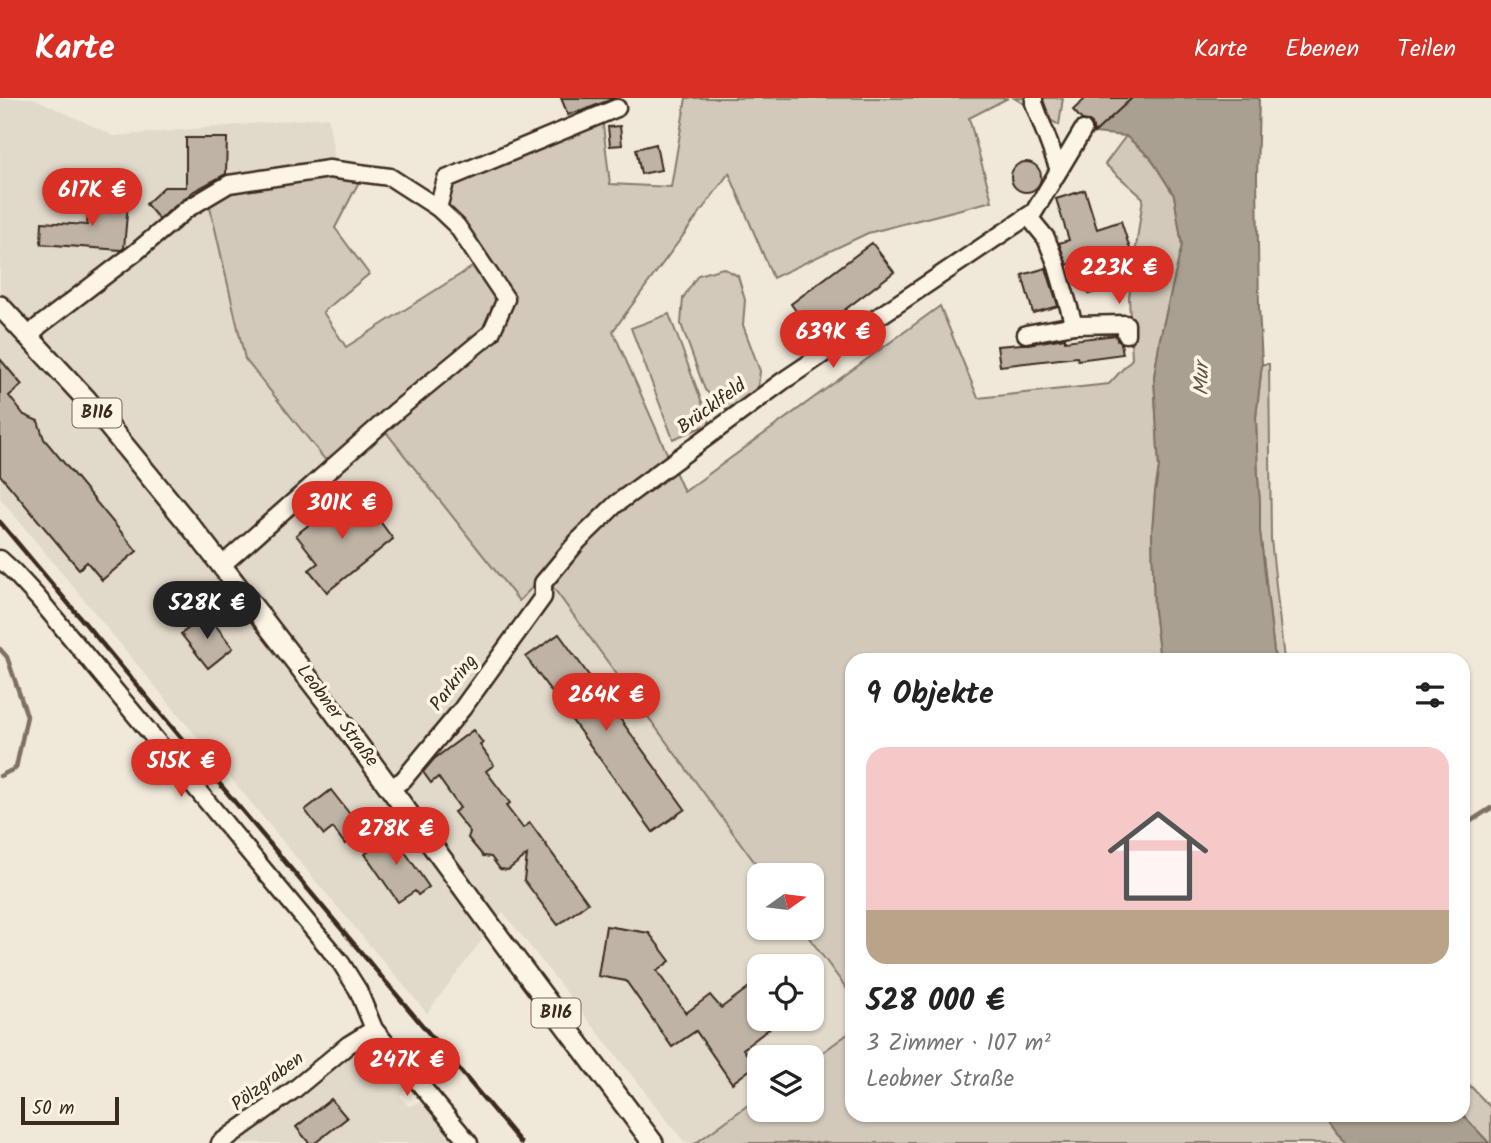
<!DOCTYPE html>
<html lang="de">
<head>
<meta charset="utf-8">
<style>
  body { margin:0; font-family:Kalam,sans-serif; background:#f6f6f6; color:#222; height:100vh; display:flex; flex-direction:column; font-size:26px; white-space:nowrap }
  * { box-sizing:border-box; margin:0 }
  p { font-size:23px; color:#767676 }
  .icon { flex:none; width:38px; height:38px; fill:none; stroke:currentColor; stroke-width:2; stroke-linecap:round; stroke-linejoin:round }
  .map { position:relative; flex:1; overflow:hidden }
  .sheet { position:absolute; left:845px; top:555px; width:625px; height:469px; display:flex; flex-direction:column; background:#fff; border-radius:21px; box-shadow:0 2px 5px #0004 }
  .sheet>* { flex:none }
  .needle { width:46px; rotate:76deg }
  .fabs { position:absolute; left:747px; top:765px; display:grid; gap:14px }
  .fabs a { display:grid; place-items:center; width:77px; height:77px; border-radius:14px; background:#fff; box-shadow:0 2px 5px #0004; font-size:35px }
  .scale { position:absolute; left:21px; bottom:18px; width:98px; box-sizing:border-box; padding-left:7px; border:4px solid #3b2a1e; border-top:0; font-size:19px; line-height:24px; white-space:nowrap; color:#3b2a1e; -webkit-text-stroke:5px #fcf5e5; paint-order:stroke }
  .price { position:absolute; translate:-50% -60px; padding:0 16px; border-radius:24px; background:#d93025; color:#fff; font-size:23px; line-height:46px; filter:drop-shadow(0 2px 4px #0008) }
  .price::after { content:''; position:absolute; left:50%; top:42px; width:21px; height:16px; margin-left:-10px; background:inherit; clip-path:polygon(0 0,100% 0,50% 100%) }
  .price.on { background:#222; color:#fff }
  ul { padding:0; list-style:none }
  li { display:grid; align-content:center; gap:14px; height:371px; padding:0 21px }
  li span { display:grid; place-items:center; height:217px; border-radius:21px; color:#555 }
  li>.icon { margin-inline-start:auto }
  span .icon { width:126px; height:126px; fill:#fffc; stroke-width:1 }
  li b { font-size:30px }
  h2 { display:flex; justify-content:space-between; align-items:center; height:84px; padding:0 21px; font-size:30px }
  header { display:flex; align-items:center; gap:42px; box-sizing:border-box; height:98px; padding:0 35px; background:#d93025; color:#fff }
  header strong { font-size:33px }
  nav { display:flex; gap:38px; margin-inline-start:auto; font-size:24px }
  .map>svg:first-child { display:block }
  .built { fill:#e1d9c9; fill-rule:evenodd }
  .green { fill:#d2c9ba; stroke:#867a6c; stroke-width:2 }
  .water { fill:#aaa091; stroke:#7e7163; stroke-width:2 }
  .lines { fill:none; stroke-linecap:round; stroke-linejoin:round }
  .stream { stroke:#7e7163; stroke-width:4.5 }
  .building { fill:#beb3a4; stroke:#3b2a1e; stroke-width:2 }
  .minor-casing { stroke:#3b2a1e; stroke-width:21 }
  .major-casing { stroke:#3b2a1e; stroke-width:24 }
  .minor { stroke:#fcf5e5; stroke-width:16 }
  .major { stroke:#fcf5e5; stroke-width:19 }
  .rail { stroke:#3b2a1e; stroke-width:4.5 }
  .labels { text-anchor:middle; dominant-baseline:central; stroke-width:7; stroke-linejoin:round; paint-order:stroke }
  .shield { fill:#fcf5e5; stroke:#75675a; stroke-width:2 }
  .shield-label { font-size:18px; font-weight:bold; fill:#3b2a1e }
  .street-label { font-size:19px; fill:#3b2a1e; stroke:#fcf5e5 }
  .water-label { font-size:21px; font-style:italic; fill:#625346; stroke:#fcf5e5 }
</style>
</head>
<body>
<header>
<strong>Karte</strong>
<nav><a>Karte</a><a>Ebenen</a><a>Teilen</a></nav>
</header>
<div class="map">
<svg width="1491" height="1045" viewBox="0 0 1491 1045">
  <rect width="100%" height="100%" fill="#f0e9d9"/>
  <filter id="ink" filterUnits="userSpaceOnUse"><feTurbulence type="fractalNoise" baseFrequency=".0143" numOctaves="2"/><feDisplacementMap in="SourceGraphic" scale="14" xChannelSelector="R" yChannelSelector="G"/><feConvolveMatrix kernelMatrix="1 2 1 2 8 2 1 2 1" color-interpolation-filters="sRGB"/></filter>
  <g filter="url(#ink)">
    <g class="built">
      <path d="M0,0H33L114,38L328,19L337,73L209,100L382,329L518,503L544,477L764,777H760V830H802L852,898V933L812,962V959H760L759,999L696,1045H685L503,814L427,915L318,786L0,400ZM760,868H812V920H760Z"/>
      <path d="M368,949L379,953L383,960L384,970L381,976L389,986L396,983H402L406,989L400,998L408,1008L421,1004L429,1006L461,1045H230L351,953Z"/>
    </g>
    <g class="green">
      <path d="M686,0H1008L969,20L992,103L868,135L773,180L729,75L613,233L684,394L940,208L978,300L1109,286L1132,261L1129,199L1143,100L1105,66L1126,38L1150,59L1174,97L1182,147L1160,241L1154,279L1159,370L1155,394L1152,434L1154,512L1160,562H852V898L802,830H812V777H764L544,477L519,503L382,329L331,369L245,261L208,100L337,73L363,76L335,130L369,176L323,214L346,249L480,164L438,110L446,81L598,18L603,27L610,86L671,89Z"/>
      <path d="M1014,0H1063L1059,27Z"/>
      <path d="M723,170L738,178L745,202L743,227L760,273L758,290L727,312L705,292L681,226L683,200L698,177Z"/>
      <path d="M669,216L710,326L673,341L631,230Z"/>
      <path d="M1262,266H1269L1271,441L1284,562H1275L1260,433V405L1258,380L1256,320Z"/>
      <path d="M852,933V1017H1324L1337,1035L1347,1045H696L759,999L760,1012H812V962Z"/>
      <path d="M1463,980L1491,1010V1045H1489L1463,1017Z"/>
    </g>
    <g class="water">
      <path d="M1132,0H1259L1257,79L1259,210L1262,266L1256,320L1258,380L1260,405V433L1275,562H1160L1154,512L1152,434L1155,394L1159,370L1154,279L1160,241L1182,147L1174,97L1150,59L1126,38L1094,35Z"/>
      <path d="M1324,1017H1463L1489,1045H1347L1337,1035Z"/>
    </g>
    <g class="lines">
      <g class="stream">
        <path d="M0,551L7,559L27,618L16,670L0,678"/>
        <path d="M1463,728L1491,710"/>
      </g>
    </g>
    <g class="building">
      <path d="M561,0H615L579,14V13L568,17Z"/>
      <path d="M1086,0H1132L1094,35L1092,26L1088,23L1082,22L1073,12Z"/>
      <path d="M620,28L622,47L610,48L608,29Z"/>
      <path d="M186,40H227L226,76L194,93L159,121L146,106L164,89H186Z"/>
      <path d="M656,46L661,72L641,76L636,51Z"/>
      <circle cx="1026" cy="79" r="15"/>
      <path d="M1085,92L1097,131L1121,123L1132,157L1108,164L1115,188L1089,196L1079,163L1067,167L1059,145L1069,142L1056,101Z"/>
      <path d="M89,102L128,105L124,150L121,152L41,146L42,124L87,127Z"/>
      <path d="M872,145L894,174L813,236L791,206Z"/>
      <path d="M1046,170L1058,208L1033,215L1022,177Z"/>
      <path d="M1116,237L1117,242L1121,245L1123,256L1078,262L1077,259L1000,268L997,248L1022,246H1028L1065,240V243Z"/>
      <path d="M0,261L22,287L9,298L24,317L38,323L44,341L137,453L102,482L87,464L79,471L0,377Z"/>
      <path d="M349,395L371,422L376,418L393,441L327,494L309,472L318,465L296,437Z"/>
      <path d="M207,516L233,550L208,570L181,536Z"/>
      <path d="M559,536L685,711L653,734L526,559Z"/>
      <path d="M473,632L483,645L480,647L494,667L486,673L510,705L506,708L523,730L530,725L588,805L558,827L524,782L527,757L508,772L500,771L491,759L483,758L468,740L470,734L454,714L460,710L438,679L431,685L423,674L434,661Z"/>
      <path d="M331,692L363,733L345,746L333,730L324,737L305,712Z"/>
      <path d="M388,729L429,789L418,797L415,793L398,804L365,756L381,745L376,738Z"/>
      <path d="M606,828L649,835L670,863L657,873L686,915L710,897L721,910L760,881V920H783L743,951L755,968L732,985L696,933L672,949L626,883L598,878Z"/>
      <path d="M331,1001L347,1020L315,1045H309L296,1029Z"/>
    </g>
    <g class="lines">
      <g class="minor-casing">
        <g id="minor">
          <path d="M1034,0V5L1059,72"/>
          <path d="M438,110L446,81L617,10"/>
          <path d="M1074,227L1126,226V236"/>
          <path d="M1026,236L1074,227L1056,165L1046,140L1028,118"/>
          <path d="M29,238L39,228L136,154L187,111L229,86L329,71L390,79L438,110L457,128L506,201L491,235L395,314L221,468"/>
          <path d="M0,461L13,473L38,500L341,865L358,892L374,931L469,1045"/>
          <path d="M390,690L403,682L462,611L543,499V485L578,443L616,406L783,283L1034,114L1083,32"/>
          <path d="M220,1045L295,991L348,947L374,931"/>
        </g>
      </g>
      <g class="major-casing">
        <path id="major" d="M0,208L87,302L201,441L329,607L508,851L653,1045"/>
      </g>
      <use href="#minor" class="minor"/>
      <use href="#major" class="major"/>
      <path class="rail" d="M0,424L521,1045"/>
    </g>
  </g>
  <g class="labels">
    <g class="shield">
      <rect x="72.5" y="300.5" width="49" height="29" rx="5"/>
      <rect x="531.5" y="900.5" width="49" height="29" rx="5"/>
    </g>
    <g class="shield-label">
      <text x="97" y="315">B116</text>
      <text x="556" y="915">B116</text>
    </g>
    <g class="street-label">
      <text transform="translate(712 309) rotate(-36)">Brücklfeld</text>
      <text transform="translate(454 585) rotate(-53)">Parkring</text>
      <text transform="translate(337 618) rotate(53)">Leobner Straße</text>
      <text transform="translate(268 984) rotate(-37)">Pölzgraben</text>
    </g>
    <g class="water-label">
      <text transform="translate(1202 281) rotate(-90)">Mur</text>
    </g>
  </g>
</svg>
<div class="fabs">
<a><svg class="needle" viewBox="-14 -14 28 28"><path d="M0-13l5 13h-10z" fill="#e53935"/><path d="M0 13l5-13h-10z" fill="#767676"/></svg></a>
<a><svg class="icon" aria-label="locate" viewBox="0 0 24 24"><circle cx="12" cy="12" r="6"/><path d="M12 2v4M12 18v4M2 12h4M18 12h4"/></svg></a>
<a><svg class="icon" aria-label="layers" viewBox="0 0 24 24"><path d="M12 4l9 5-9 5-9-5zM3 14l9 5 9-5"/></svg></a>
</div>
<div class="scale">50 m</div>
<b class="price" style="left:92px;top:130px">617K €</b>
<b class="price" style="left:1119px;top:208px">223K €</b>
<b class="price" style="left:833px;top:272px">639K €</b>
<b class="price" style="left:342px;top:443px">301K €</b>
<b class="price on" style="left:207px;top:543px">528K €</b>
<b class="price" style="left:606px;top:635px">264K €</b>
<b class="price" style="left:181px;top:701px">515K €</b>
<b class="price" style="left:396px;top:769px">278K €</b>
<b class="price" style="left:407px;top:1000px">247K €</b>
<section class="sheet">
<h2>9 Objekte<svg class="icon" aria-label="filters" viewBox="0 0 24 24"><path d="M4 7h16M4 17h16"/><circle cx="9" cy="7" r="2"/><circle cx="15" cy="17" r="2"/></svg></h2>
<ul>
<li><span style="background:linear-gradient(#f6c9c9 75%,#b9a48a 0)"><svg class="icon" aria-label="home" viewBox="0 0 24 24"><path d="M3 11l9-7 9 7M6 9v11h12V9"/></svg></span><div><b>528 000 €</b><p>3 Zimmer · 107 m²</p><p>Leobner Straße</p></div></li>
</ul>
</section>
</div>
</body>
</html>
